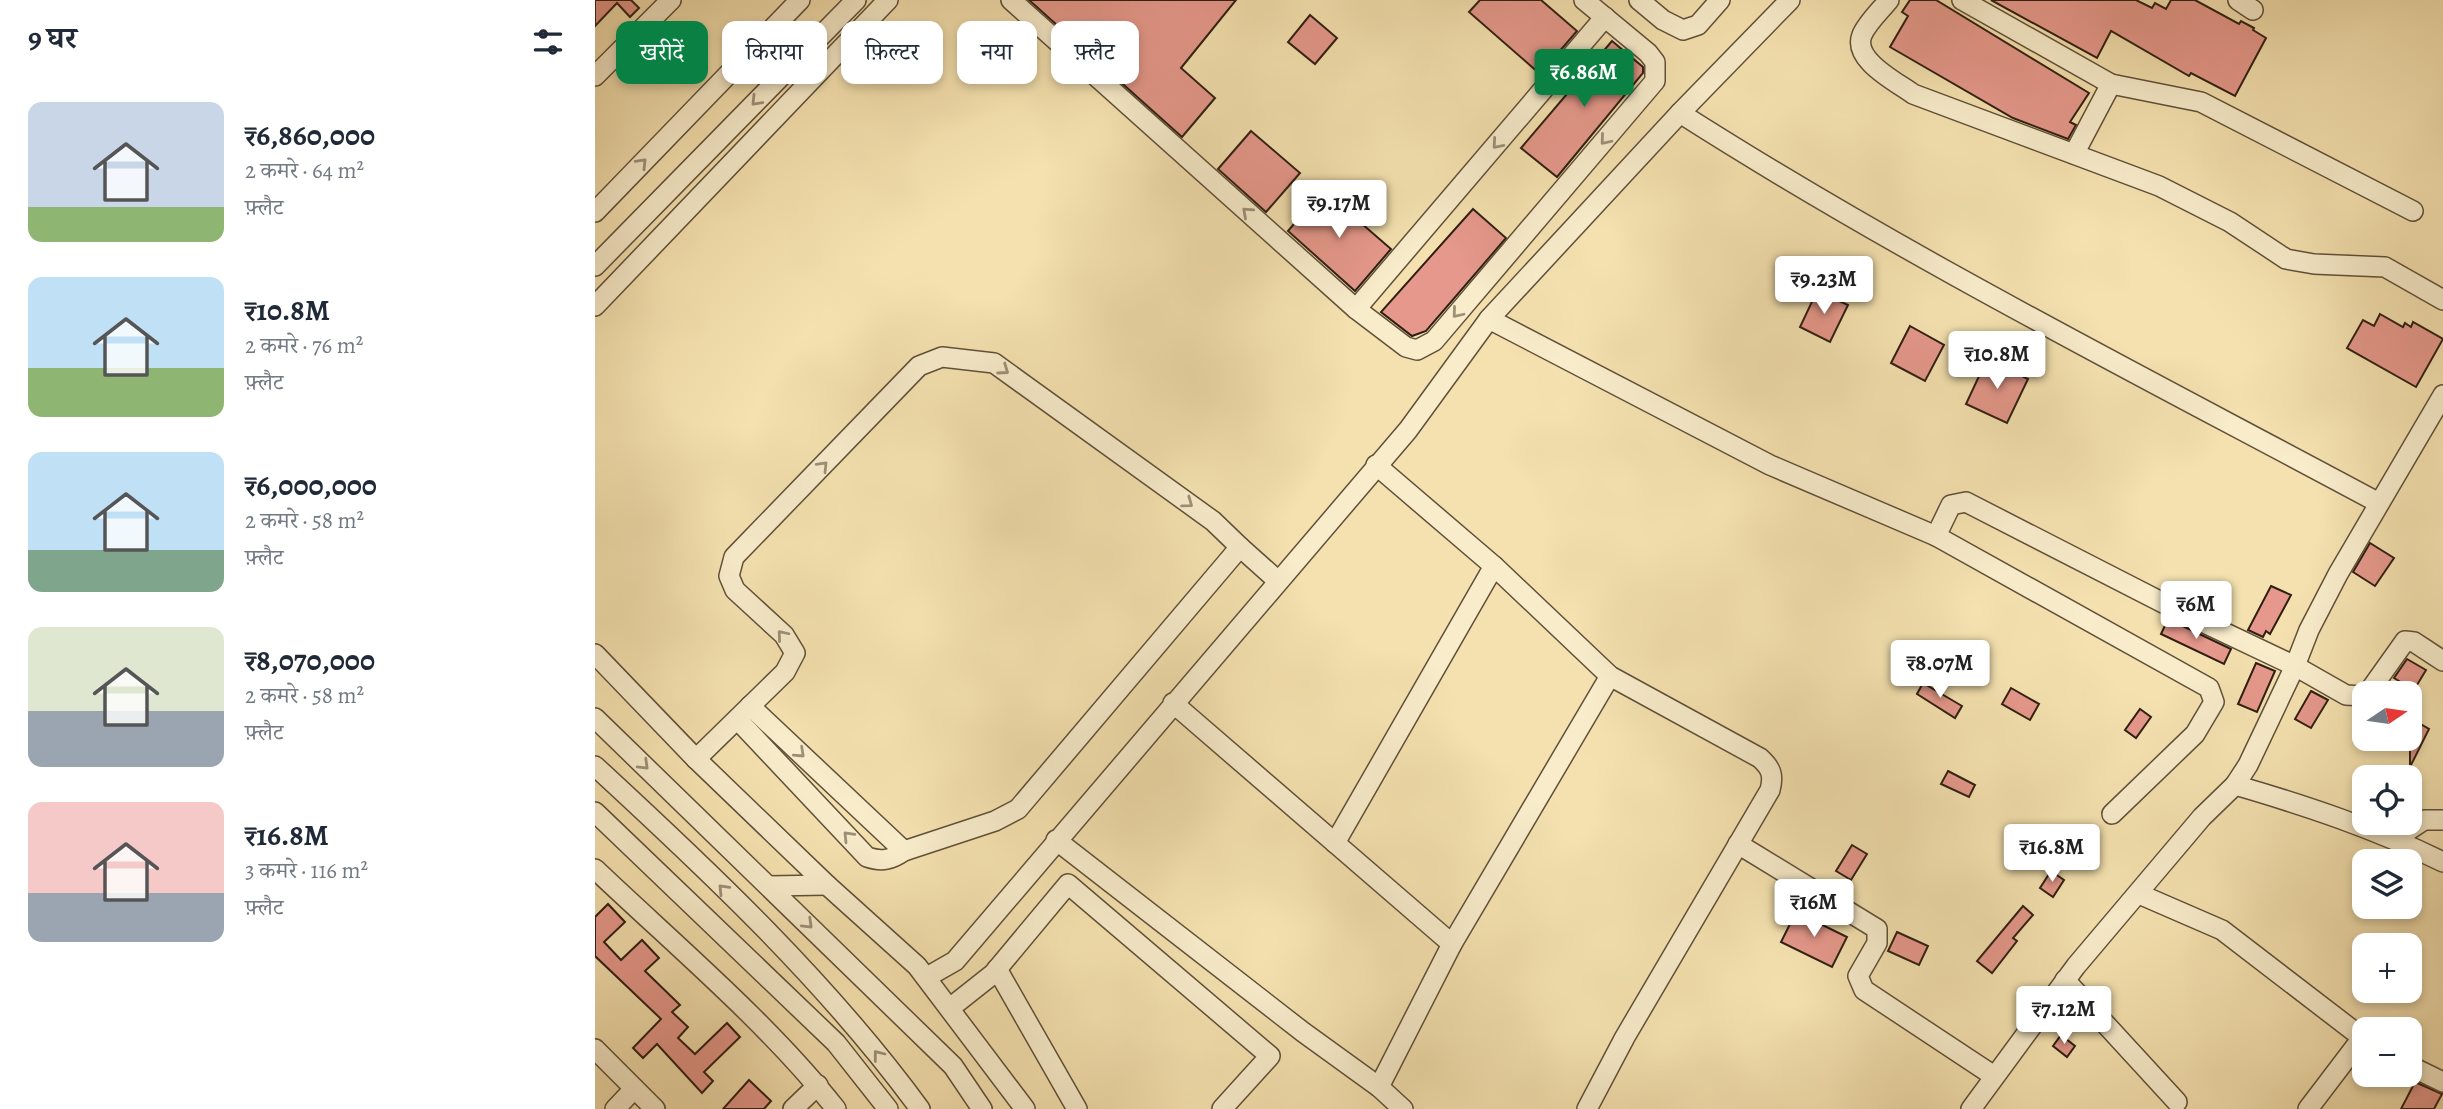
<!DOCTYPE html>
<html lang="hi">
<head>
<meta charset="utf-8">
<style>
  body { margin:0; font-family:Alegreya,"Noto Serif Devanagari",serif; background:#f6f6f7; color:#1f2937; height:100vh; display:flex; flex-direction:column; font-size:26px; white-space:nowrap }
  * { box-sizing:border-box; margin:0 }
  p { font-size:23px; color:#747a83 }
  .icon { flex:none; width:38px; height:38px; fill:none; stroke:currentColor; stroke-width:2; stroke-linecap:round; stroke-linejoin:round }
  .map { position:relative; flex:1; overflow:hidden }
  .drawer { display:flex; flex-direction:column; background:#fff; width:595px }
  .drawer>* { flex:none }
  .guide { position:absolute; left:21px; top:21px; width:665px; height:63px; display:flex; gap:14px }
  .needle { width:46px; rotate:77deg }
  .fabs { position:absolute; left:1757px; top:681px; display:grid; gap:14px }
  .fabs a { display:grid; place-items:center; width:70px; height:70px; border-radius:14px; background:#fff; box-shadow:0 4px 10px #0003; font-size:35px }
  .price { position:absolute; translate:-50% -60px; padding:0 16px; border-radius:7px; background:#fff; color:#222; font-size:23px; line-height:46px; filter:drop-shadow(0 2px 4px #0008) }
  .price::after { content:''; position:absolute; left:50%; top:42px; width:21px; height:16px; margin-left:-10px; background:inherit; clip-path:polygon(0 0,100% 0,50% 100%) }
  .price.selected { background:#0b8043; color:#fff }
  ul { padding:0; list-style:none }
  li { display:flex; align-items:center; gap:21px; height:175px; padding:0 28px }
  li span { display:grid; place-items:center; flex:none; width:196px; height:140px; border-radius:14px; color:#555 }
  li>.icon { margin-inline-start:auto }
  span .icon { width:84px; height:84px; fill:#fffc; stroke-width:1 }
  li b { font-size:30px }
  h2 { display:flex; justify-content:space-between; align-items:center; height:84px; padding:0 28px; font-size:30px }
  .chip { padding:0 24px; border-radius:14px; background:#fff; box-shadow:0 4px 10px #0003; font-size:24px; line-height:63px }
  .chip.selected { background:#0b8043; color:#fff }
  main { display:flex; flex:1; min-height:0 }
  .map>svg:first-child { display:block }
  .building { fill:#e5988b; stroke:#2f1f12; stroke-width:2 }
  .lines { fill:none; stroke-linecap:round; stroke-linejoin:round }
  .minor-casing { stroke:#605039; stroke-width:22 }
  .minor { stroke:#f8eccb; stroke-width:19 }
  .oneway { stroke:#9e9078 }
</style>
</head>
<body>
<main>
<section class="drawer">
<h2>9 घर<svg class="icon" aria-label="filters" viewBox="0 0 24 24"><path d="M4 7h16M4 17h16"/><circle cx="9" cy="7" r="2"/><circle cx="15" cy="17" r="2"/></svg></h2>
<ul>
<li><span style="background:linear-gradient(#c9d6e8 75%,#8fb573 0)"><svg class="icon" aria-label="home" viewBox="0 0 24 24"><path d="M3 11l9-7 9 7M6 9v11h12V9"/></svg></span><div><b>₹6,860,000</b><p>2 कमरे · 64 m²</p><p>फ़्लैट</p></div></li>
<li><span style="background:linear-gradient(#bfe0f5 65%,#8fb573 0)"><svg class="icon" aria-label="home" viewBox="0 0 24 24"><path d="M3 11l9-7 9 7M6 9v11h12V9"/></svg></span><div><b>₹10.8M</b><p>2 कमरे · 76 m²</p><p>फ़्लैट</p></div></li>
<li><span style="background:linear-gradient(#bfe0f5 70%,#7fa58c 0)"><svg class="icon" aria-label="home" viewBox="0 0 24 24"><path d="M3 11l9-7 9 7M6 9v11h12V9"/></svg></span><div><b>₹6,000,000</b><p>2 कमरे · 58 m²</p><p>फ़्लैट</p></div></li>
<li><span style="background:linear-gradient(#dfe7d0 60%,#9aa5b1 0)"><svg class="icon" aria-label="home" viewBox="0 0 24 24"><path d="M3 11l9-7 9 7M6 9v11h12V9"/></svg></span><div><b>₹8,070,000</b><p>2 कमरे · 58 m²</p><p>फ़्लैट</p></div></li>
<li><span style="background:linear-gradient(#f6c9c9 65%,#9aa5b1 0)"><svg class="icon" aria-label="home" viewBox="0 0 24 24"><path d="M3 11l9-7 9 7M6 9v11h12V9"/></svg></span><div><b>₹16.8M</b><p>3 कमरे · 116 m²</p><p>फ़्लैट</p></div></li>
</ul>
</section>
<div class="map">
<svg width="1848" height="1109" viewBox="0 0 1848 1109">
  <rect width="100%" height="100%" fill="#f4e1af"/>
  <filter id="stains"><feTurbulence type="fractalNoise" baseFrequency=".00286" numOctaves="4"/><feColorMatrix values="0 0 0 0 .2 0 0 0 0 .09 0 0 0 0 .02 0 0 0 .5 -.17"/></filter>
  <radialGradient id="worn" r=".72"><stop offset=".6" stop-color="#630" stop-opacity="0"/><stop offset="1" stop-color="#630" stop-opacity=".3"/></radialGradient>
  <g class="building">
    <path d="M0,0H36L44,8L35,17L22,3L0,26Z"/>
    <path d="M434,0H641L586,68L620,98L587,137Z"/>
    <path d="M885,0H946L982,31L945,74L874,12Z"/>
    <path d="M1315,0H1341L1494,93L1475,122L1481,125L1473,139L1418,118L1295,47L1313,16L1307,12Z"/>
    <path d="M1396,0H1541L1557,8L1560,3L1571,9L1576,0H1600L1644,24L1646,21L1659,28L1658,30L1671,38L1640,96L1596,73L1594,76L1516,31L1502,58Z"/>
    <path d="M715,15L742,38L720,64L693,42Z"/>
    <path d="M1017,41L1048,67V73L962,177L926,148Z"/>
    <path d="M656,131L705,173L671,212L623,169Z"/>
    <path d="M728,190L796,249L760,291L693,231Z"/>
    <path d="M878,209L911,238L831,331L817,336L786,312Z"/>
    <path d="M1222,291L1253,305L1235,342L1205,327Z"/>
    <path d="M1785,314L1808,327L1810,323L1816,327L1818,322L1848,339L1821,387L1752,348L1768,320L1779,326Z"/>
    <path d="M1315,326L1349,345L1330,381L1296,363Z"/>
    <path d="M1392,359L1433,379L1412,423L1371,404Z"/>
    <path d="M1775,543L1799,558L1780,586L1758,572Z"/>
    <path d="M1676,586L1696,595L1675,634L1671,631L1668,637L1653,630Z"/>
    <path d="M1573,619L1636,649L1629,664L1566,634Z"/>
    <path d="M1812,659L1831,670L1819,690L1799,678Z"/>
    <path d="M1661,663L1680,671L1662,712L1643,704Z"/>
    <path d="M1328,683L1367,706L1360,718L1322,694Z"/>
    <path d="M1416,688L1444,704L1435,720L1407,704Z"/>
    <path d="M1716,691L1733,700L1716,728L1700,719Z"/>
    <path d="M1545,709L1556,717L1541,738L1530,730Z"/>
    <path d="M1815,718L1834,729L1815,767Z"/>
    <path d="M1353,771L1380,785L1374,797L1346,784Z"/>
    <path d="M1257,845L1272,854L1256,880L1241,871Z"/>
    <path d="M1456,871L1469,880L1458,897L1445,888Z"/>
    <path d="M13,904L30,922L9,942L26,960L47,940L64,958L50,971L85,1005L77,1012L93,1027L83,1038L100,1054L132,1023L145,1037L109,1072L118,1081L107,1093L62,1044L48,1058L38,1048L66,1019L0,956V917Z"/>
    <path d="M1428,906L1438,915L1418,938L1422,941L1397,973L1382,961Z"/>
    <path d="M1201,912L1252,937L1237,967L1186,942Z"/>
    <path d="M1302,932L1333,946L1324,965L1293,951Z"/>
    <path d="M1466,1035L1480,1046L1472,1057L1458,1046Z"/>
    <path d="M154,1080L176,1101L169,1109H128Z"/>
    <path d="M1820,1082L1847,1094L1839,1109H1806Z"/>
  </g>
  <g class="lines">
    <g class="minor-casing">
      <g id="minor">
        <path d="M416,0L761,309L811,347L822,350L839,341L1060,81V62L1053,53L989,0"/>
        <path d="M1044,0L1068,20L1088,30L1103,25L1125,0"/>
        <path d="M1195,0L1085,113C1309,256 1549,377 1784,503"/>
        <path d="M1294,0C1285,11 1272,23 1267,35C1257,60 1302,82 1318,94L1564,186L1635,222L1691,259L1719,264L1790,267L1848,300"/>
        <path d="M1367,0L1516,84L1606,102L1818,211"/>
        <path d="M1643,0L1658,10"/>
        <path d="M0,76L76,0"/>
        <path d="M1479,154L1516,84"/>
        <path d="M0,212L205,0"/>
        <path d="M0,266L261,0"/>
        <path d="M0,306L293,0"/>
        <path d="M761,309L1010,17"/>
        <path d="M894,319L1085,113"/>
        <path d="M781,465L899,566L1015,676L1165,758C1176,768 1179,775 1175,790L1030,1037L992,1109"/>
        <path d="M1341,536L1356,505L1371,502L1580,609L1700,666L1751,695L1769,696"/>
        <path d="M645,547L683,581"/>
        <path d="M0,654L101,759L232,885L322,966L430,1109"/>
        <path d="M1773,693L1810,641L1819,642L1848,661"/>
        <path d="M578,703L857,944"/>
        <path d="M155,706L309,851"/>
        <path d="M0,718L358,1066L387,1109"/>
        <path d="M101,759L190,672L200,653L189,635L140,590L134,576L139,557L324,366L347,357L399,363L618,521L645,547L423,809L400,821L309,851C296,860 287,862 272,857L142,719"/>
        <path d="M0,766C115,872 232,982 325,1109"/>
        <path d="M1640,785C1712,806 1781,829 1848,862"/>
        <path d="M0,812L241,1043L293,1109"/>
        <path d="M1800,839L1829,820H1848"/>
        <path d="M461,840L708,1032L784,1087L808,1109"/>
        <path d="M740,843L899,566"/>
        <path d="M1143,844L1282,929V943L1263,976L1269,990L1399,1076"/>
        <path d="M0,869C80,945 173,1023 241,1109"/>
        <path d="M174,886L232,885"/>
        <path d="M1544,894L1627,930L1769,1039"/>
        <path d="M402,969L482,1109"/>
        <path d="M332,977L360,961L813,430L894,319L1175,465L1341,536L1614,688L1619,702L1600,734L1517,814"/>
        <path d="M1470,980L1582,1102"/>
        <path d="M355,1008L398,974L473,884L675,1056L627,1109"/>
        <path d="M0,1049L60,1109"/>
        <path d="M1815,1066L1848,1082"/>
        <path d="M784,1087L857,944L1015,676"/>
        <path d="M20,1109L39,1089"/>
        <path d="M198,1109L223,1085"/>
        <path d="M1376,1109L1481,966L1607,817L1640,785L1653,765L1700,666L1714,630L1743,574L1848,395"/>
        <path d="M1713,1109L1767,1038"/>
      </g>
    </g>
    <use href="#minor" class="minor"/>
  </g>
  <defs><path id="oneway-chevron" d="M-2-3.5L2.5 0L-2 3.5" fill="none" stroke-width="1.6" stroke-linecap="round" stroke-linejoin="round" transform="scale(1.75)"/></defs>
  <g class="oneway">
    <use href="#oneway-chevron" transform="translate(161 101) rotate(134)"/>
    <use href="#oneway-chevron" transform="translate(1010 140) rotate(130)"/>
    <use href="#oneway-chevron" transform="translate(902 144) rotate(131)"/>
    <use href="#oneway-chevron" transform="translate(47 163) rotate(-46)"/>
    <use href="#oneway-chevron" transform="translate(652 212) rotate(-138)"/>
    <use href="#oneway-chevron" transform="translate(862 313) rotate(130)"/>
    <use href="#oneway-chevron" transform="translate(409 370) rotate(35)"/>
    <use href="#oneway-chevron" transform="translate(228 466) rotate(-46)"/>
    <use href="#oneway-chevron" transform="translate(593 503) rotate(36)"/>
    <use href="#oneway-chevron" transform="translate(187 635) rotate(-130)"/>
    <use href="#oneway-chevron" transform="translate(205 753) rotate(43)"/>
    <use href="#oneway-chevron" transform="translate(49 765) rotate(44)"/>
    <use href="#oneway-chevron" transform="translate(253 836) rotate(-134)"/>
    <use href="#oneway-chevron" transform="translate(128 889) rotate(-134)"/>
    <use href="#oneway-chevron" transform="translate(213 924) rotate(44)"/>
    <use href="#oneway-chevron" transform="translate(283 1055) rotate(-128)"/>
  </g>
  <rect width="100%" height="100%" filter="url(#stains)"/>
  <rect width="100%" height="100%" fill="url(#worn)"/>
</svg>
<div class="fabs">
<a><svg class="needle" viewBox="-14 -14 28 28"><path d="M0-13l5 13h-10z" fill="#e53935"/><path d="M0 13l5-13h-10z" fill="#747a83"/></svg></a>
<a><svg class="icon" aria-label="locate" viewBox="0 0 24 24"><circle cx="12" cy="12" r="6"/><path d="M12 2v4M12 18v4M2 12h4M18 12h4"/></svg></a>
<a><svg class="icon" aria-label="layers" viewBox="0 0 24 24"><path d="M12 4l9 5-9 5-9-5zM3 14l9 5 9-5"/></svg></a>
<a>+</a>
<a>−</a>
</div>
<b class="price selected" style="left:989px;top:109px">₹6.86M</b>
<b class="price" style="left:744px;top:240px">₹9.17M</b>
<b class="price" style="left:1229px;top:316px">₹9.23M</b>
<b class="price" style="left:1402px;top:391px">₹10.8M</b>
<b class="price" style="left:1601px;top:641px">₹6M</b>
<b class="price" style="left:1345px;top:700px">₹8.07M</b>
<b class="price" style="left:1457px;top:884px">₹16.8M</b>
<b class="price" style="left:1219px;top:939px">₹16M</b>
<b class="price" style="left:1469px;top:1046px">₹7.12M</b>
<div class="guide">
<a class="chip selected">खरीदें</a>
<a class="chip">किराया</a>
<a class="chip">फ़िल्टर</a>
<a class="chip">नया</a>
<a class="chip">फ़्लैट</a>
</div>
</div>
</main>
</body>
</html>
